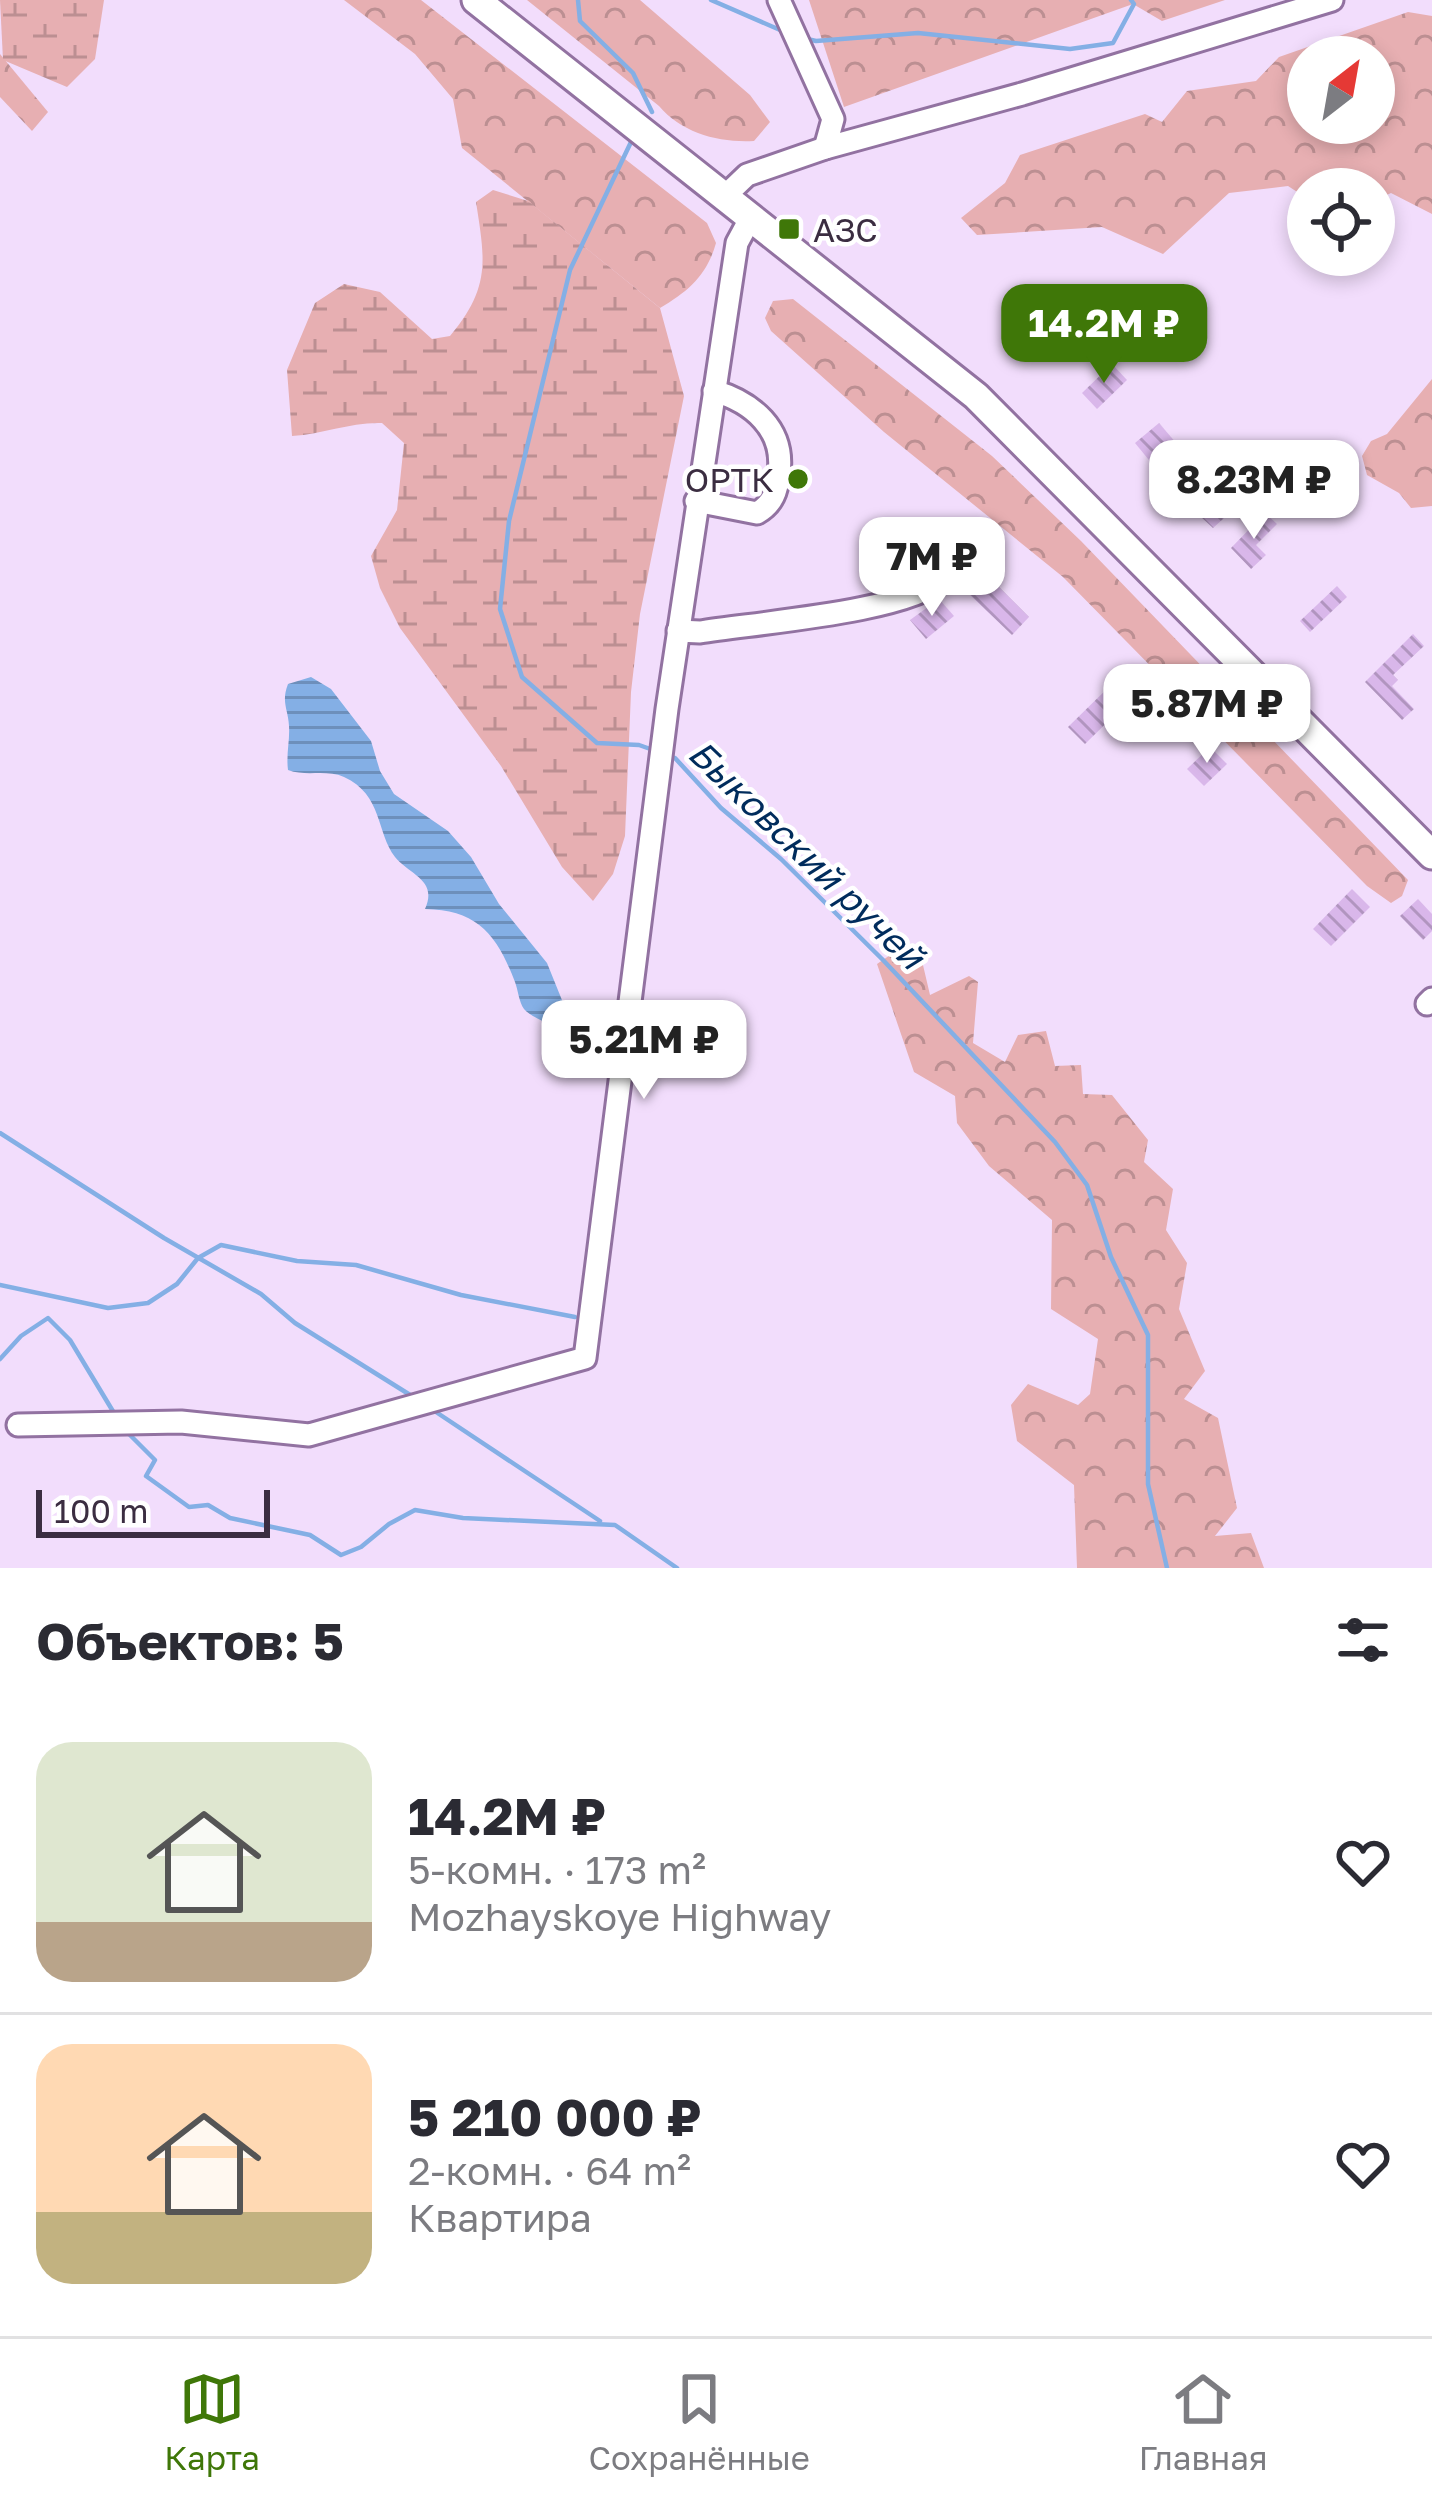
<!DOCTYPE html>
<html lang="ru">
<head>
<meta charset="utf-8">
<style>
  body { margin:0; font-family:"Golos Text",sans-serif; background:#f7f7f7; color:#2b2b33; height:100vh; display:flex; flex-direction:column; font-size:45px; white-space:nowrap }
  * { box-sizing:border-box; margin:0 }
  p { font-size:39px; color:#7c7c81 }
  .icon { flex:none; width:66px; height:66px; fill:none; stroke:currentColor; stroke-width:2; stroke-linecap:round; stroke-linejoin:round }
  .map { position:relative; height:1568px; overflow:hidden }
  .sheet { display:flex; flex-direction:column; background:#fff; flex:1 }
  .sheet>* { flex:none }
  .needle { width:78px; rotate:31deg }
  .tools { position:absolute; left:1287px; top:36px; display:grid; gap:24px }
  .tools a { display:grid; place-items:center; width:108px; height:108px; border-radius:50%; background:#fff; box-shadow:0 6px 18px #0003; font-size:60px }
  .scale { position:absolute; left:36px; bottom:30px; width:234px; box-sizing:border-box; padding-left:12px; border:6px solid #3b2d41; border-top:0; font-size:33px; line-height:42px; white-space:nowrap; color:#3b2d41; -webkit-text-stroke:9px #fff; paint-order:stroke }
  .price { position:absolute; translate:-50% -102px; padding:0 27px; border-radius:24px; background:#fff; color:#222; font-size:39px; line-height:78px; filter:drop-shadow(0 3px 6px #0008) }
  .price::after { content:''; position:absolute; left:50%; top:72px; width:36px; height:27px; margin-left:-18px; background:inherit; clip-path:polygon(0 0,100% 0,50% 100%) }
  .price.on { background:#3f7708; color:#fff }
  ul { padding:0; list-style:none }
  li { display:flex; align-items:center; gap:36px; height:300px; padding:0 36px }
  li+li { border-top:3px solid #e1e1e2 }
  li span { display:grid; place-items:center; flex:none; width:336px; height:240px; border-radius:36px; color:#555 }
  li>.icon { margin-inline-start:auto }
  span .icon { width:144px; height:144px; fill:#fffc; stroke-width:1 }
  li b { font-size:51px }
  h2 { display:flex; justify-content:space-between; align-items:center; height:144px; padding:0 36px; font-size:51px }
  .tabs { display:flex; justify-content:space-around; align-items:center; height:168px; border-top:3px solid #e1e1e2; background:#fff; font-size:33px; color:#7c7c81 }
  .tabs a { display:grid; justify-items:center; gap:6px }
  .tabs .on { color:#3f7708 }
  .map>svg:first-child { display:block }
  .forest { fill:url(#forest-crowns); fill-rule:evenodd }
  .wetland { fill:url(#wetland-marsh) }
  .water { fill:url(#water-rules) }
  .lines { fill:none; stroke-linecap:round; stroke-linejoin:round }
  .stream { stroke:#84afe5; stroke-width:4.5 }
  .building { fill:url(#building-back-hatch) }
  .minor-casing { stroke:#9272a1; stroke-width:27 }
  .major-casing { stroke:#9272a1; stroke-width:33 }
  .minor { stroke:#fff; stroke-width:21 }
  .major { stroke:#fff; stroke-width:27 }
  .poi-dot { fill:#3f7708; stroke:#fff; stroke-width:4.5 }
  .labels { text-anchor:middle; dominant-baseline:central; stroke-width:9; stroke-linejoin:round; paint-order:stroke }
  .poi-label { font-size:33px; fill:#3b2d41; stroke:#fff; text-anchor:start }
  .water-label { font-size:36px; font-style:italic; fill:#002c5c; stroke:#fff }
</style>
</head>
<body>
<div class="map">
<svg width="1432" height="1568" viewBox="0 0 1432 1568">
  <defs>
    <pattern id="forest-crowns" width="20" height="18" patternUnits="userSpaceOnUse" patternTransform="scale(3)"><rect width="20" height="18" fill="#e7afb2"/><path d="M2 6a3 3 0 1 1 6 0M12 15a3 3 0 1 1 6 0" fill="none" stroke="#bc8f92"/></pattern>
    <pattern id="wetland-marsh" width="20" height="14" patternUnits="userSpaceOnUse" patternTransform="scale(3)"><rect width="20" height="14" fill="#e7afb2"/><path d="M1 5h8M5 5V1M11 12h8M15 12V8" fill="none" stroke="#bc8f92"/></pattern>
    <pattern id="water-rules" width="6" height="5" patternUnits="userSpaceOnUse" patternTransform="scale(3)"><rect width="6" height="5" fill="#84afe5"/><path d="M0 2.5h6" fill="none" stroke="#6d8fbb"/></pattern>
    <pattern id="building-back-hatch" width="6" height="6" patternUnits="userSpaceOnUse" patternTransform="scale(3)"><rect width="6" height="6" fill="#d9b7ea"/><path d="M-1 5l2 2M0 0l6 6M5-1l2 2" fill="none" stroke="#b195bf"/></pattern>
  </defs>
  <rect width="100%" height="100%" fill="#f2ddfc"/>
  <g class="forest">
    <path d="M344,0H421L707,223L716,243C707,275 689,291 660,308L462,148L453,99L415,54Z"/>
    <path d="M527,0H640L750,95L770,122L754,141C719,143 682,133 659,106Z"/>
    <path d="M809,0H1225L1162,21L1133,4L844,107Z"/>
    <path d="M1408,12L1432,16V214L1391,193L1374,201V189H1308V199L1288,186L1229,193L1163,254L1102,227L977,235L961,218L1005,183L1020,155L1145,114L1162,122L1187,91L1256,81L1279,57ZM1308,57H1374V123H1308Z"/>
    <path d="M0,54L48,112L32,131L0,97Z"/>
    <path d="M793,299L992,456L1081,541L1408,880L1402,896L1391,903L1367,886L1063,577L884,432L771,331L765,318L773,301Z"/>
    <path d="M1432,379V506L1411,508L1399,493L1367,475L1362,456L1371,441L1387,434Z"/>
    <path d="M919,948L930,995L969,976L978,982L973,1043L1005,1062L1018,1035L1046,1031L1055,1066L1081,1065L1083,1094L1112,1095L1148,1140L1144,1162L1173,1189L1166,1230L1187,1263L1179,1309L1205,1371L1184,1399L1218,1418L1237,1508L1215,1536L1251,1533L1264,1568H1077L1074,1485L1017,1441L1011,1405L1028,1384L1078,1405L1090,1394L1098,1339L1051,1309L1052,1220L989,1166L957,1123L955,1096L914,1072L877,964L899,949Z"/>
  </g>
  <g class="wetland">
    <path d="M0,0H104L95,59L67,87L3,60Z"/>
    <path d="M493,190L528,201L660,308L684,396L640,614L631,692L625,836L613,874L593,901L562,867L501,766L400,628L380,588L371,556L397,510L404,443L382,423C350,422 324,434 292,436L287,370L315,303L344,284L380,292L432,339L450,336C491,287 485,260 476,202Z"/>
  </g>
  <path class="water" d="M311,677L331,689L371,741L380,771L394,794L448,831L471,857L499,904L547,963L568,1015L548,1024C541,1020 529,1015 524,1009C519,1002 518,990 515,982C497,935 478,910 425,909C438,880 410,875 395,857C376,832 383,795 344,777C326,769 306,777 288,770C286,754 290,741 289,726C288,709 281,702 288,684Z"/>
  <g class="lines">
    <g class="stream">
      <path d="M578,0L580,21L633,73L652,112"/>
      <path d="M711,0L787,33"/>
      <path d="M803,38L816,41L918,33L1070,49L1113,43L1134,4L1131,0"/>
      <path d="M631,142L570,270L509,521L500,609L522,677L597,743L639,745L656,751"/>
      <path d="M667,755L675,758L721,808L781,859L883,960L1055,1142L1087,1185L1111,1257L1148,1335V1484L1167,1568"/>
      <path d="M0,1133L164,1238L261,1294L295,1323L415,1398"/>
      <path d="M0,1285L108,1308L148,1303L177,1284L198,1258L221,1245L297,1261L356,1265L461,1295L575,1317"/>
      <path d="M0,1359L21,1336L48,1318L70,1340L114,1413"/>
      <path d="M430,1408L600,1521"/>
      <path d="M127,1432L155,1460L146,1476L189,1507L208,1505L230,1518L310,1535L341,1555L361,1547L389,1524L415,1510L463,1518L615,1525L677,1568"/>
    </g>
  </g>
  <g class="building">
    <path d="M1112,364L1127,380L1097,409L1082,393Z"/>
    <path d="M1159,423L1177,444L1153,465L1135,443Z"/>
    <path d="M1191,480L1204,495L1212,488L1233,510L1213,528L1176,494Z"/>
    <path d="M1265,513L1277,524L1256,545L1266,555L1251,569L1231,548Z"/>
    <path d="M987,575L1029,617L1012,635L969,594Z"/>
    <path d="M1337,586L1347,597L1310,632L1300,621Z"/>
    <path d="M939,599L954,616L926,639L910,620Z"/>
    <path d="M1413,634L1424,646L1393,675L1398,680L1392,686L1414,709L1402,720L1365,682Z"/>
    <path d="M1116,680L1133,697L1085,744L1068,727Z"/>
    <path d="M1210,747L1227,764L1204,786L1187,769Z"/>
    <path d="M1352,889L1370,907L1331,946L1313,929Z"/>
    <path d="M1418,899L1432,914V931L1423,940L1400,916Z"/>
  </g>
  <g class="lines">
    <g class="minor-casing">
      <g id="minor">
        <path d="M779,0L833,119L825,148"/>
        <path d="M725,196L747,175L825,148L1022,94L1332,0"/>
        <path d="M696,501L757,513C773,504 777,491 779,473C785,429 752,402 714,391"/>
        <path d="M678,631L700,632C754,623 909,612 944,578"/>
        <path d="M1427,1004L1432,999"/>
        <path d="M18,1425L181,1422L309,1435L585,1358L667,709L737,243L751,217"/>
      </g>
    </g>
    <g class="major-casing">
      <path id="major" d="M476,0L976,396L1432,855"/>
    </g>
    <use href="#minor" class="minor"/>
    <use href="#major" class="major"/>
  </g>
  <g class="poi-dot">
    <rect x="777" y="217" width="24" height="24" rx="6"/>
    <circle cx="798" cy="479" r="12"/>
  </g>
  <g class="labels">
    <g class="poi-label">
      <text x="813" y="229">АЗС</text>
      <text x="774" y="479" text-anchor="end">ОРТК</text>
    </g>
    <g class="water-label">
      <text transform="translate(807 854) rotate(44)">Быковский ручей</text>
    </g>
  </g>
</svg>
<div class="tools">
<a><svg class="needle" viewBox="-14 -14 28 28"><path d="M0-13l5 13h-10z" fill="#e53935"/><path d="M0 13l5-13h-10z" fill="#7c7c81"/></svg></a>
<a><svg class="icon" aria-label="locate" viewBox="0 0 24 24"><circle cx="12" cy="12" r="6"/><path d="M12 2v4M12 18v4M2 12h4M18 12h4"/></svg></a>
</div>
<div class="scale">100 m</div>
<b class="price on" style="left:1104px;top:386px">14.2M ₽</b>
<b class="price" style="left:1254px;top:542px">8.23M ₽</b>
<b class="price" style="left:932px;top:619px">7M ₽</b>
<b class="price" style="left:1207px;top:766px">5.87M ₽</b>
<b class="price" style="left:644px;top:1102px">5.21M ₽</b>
</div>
<section class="sheet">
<h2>Объектов: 5<svg class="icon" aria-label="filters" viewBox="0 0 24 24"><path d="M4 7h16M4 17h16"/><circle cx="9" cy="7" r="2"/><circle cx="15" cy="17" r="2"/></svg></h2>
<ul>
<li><span style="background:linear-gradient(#dfe7d0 75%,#b9a48a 0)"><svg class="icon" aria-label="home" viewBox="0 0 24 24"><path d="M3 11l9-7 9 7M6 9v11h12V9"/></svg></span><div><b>14.2M ₽</b><p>5-комн. · 173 m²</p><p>Mozhayskoye Highway</p></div><svg class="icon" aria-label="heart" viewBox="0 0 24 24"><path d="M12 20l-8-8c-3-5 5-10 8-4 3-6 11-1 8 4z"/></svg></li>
<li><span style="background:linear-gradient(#ffd9b3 70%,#c2b280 0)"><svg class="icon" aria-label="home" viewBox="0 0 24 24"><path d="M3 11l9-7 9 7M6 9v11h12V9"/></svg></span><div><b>5 210 000 ₽</b><p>2-комн. · 64 m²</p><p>Квартира</p></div><svg class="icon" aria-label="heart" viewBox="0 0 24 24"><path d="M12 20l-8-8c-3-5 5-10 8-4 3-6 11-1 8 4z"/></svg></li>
</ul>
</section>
<nav class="tabs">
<a class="on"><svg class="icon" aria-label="map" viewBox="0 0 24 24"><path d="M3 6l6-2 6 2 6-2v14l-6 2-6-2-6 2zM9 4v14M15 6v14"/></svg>Карта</a>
<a><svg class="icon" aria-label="saved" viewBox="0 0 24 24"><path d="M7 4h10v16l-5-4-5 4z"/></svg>Сохранённые</a>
<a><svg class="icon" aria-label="home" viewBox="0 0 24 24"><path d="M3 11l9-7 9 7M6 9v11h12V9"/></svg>Главная</a>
</nav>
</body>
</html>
